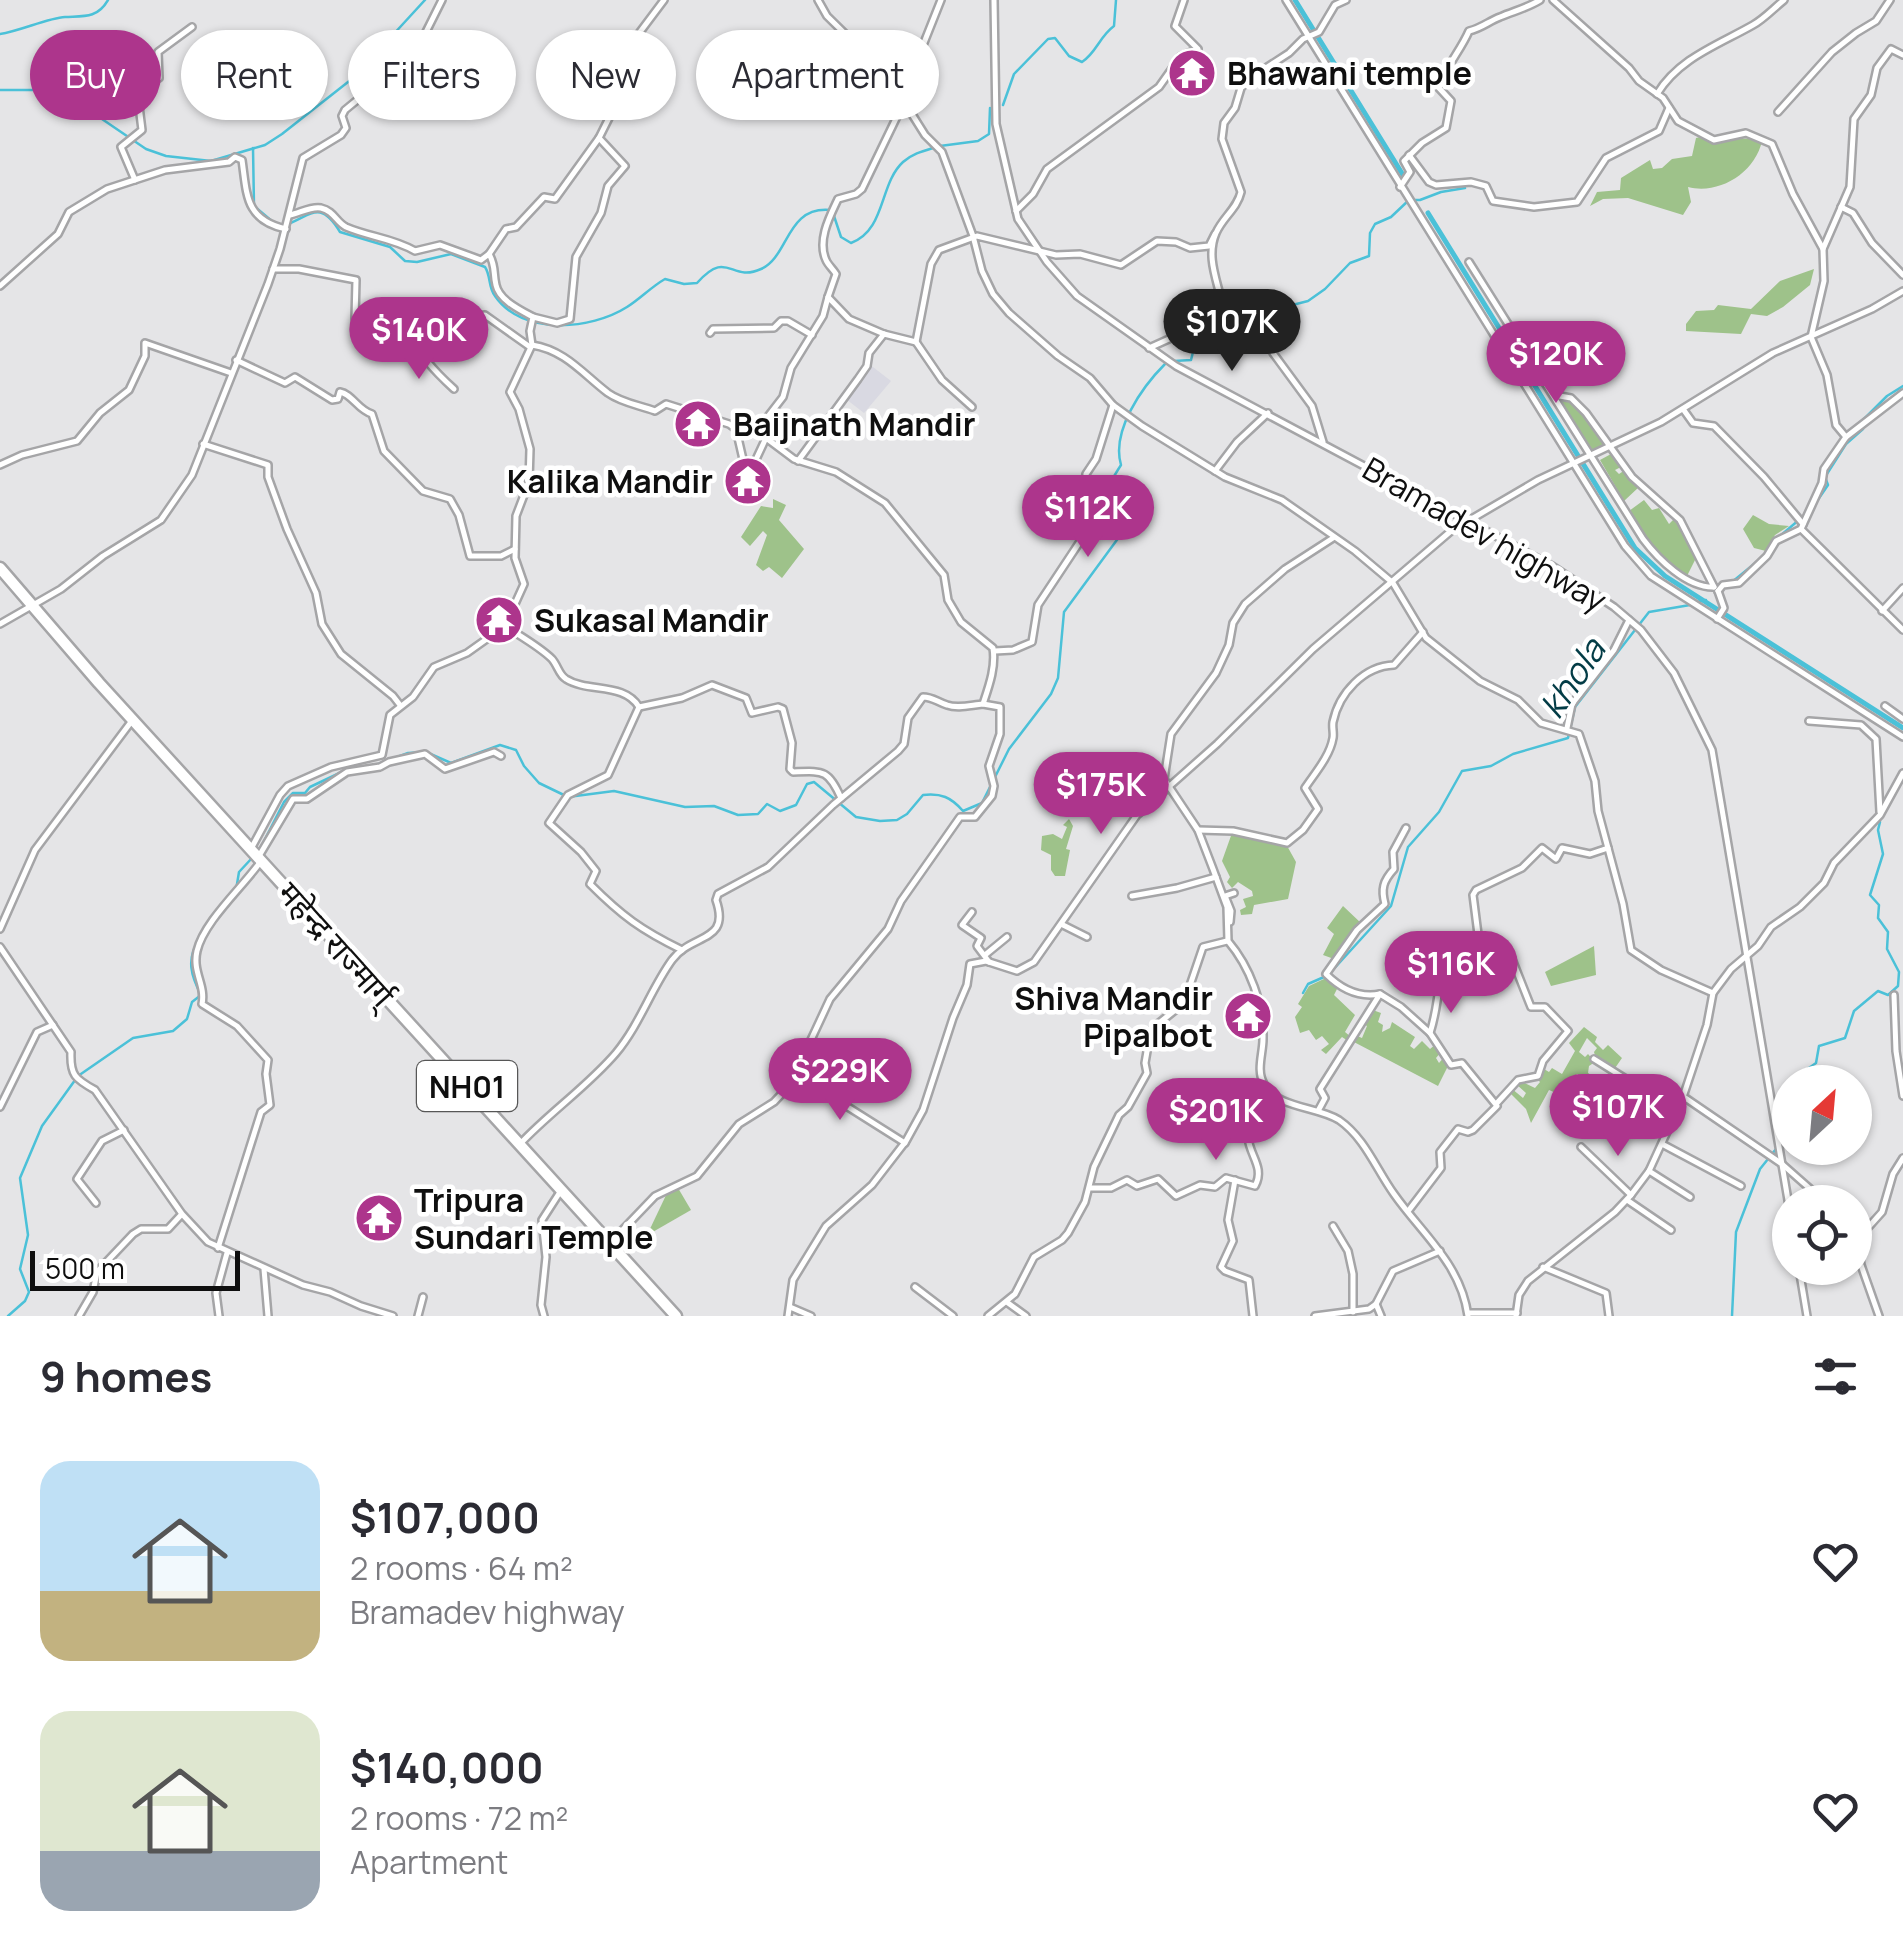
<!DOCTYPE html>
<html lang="en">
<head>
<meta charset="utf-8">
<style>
  body { margin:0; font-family:Manrope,"Noto Sans Devanagari",sans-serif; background:#f7f7f7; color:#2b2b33; height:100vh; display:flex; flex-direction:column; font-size:38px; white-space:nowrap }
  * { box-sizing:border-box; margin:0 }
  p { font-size:32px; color:#7c7c81 }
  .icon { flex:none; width:55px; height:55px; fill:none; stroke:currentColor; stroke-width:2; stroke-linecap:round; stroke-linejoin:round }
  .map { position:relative; height:1316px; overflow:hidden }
  .details { display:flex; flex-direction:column; background:#fff; flex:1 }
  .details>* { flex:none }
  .top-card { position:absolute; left:30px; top:30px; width:1000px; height:90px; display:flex; gap:20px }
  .needle { width:65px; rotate:26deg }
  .tools { position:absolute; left:1772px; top:1065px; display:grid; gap:20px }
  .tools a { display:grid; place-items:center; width:100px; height:100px; border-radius:50%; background:#fff; box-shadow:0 2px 8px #0004; font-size:50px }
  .scale { position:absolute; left:30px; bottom:25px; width:210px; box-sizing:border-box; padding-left:10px; border:5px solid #0f0f0f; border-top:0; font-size:28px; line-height:35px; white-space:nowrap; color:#0f0f0f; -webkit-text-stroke:8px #fff; paint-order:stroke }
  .price { position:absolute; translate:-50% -85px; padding:0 22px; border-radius:35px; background:#ad358c; color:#fff; font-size:32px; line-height:65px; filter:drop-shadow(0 2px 5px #0008) }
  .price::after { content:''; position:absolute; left:50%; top:60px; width:30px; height:22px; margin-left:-15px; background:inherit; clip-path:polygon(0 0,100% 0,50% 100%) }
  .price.selected { background:#222; color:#fff }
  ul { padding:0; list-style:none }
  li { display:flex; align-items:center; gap:30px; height:250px; padding:0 40px }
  li span { display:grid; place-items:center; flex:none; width:280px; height:200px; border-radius:30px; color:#555 }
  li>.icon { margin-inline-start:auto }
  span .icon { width:120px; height:120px; fill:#fffc; stroke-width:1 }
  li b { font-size:42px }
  h2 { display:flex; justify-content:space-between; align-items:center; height:120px; padding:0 40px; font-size:42px }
  .chip { padding:0 35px; border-radius:45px; background:#fff; box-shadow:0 2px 8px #0004; font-size:35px; line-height:90px }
  .chip.selected { background:#ad358c; color:#fff }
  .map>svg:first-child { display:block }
  .built { fill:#d9d9e2 }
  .green { fill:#9ec28a }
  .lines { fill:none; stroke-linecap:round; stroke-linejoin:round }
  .stream { stroke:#4bc1d8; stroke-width:2.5 }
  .canal { stroke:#4bc1d8; stroke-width:5 }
  .minor-casing { stroke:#a5a5a7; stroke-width:10 }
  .highway-casing { stroke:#a5a5a7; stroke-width:15 }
  .minor { stroke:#fff; stroke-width:5 }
  .highway { stroke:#fff; stroke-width:10 }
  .labels { text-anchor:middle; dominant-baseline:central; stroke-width:9; stroke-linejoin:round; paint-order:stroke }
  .shield { fill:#fff; stroke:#575757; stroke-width:2.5 }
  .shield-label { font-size:30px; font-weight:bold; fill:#0f0f0f }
  .poi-label { font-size:32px; font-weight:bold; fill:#0f0f0f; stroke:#fff; text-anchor:start }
  .street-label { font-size:32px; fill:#0f0f0f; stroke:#fff }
  .water-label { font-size:35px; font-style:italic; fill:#033c46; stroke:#fff }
</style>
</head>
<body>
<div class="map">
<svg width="1903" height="1316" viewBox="0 0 1903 1316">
  <rect width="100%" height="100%" fill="#e5e5e7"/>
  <path class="built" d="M869,364L891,381L864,413L846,399Z"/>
  <g class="green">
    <path d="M1700,137C1721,147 1741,133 1762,141C1755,173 1719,195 1688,187L1691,202L1683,215L1628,198L1603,199L1590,206L1597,192L1620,190L1621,178L1650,160L1653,169L1662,168L1672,159L1692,156L1696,138Z"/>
    <path d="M1814,269L1810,285L1783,307L1767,316L1751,314L1741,334L1686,331V324L1696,311L1714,310L1718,305L1751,309L1780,281Z"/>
    <path d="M1554,395L1571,399L1609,445L1592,453Z"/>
    <path d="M1611,454L1616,456L1623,466L1615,470L1619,474L1625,470L1639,487L1624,501L1600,460Z"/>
    <path d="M773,499L786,505L779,520L804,549L782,578L769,567L763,571L756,565L767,535L763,531L750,546L741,537L761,506L773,508Z"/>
    <path d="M1644,500L1652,510L1659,508L1669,524L1676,517L1698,554L1687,576C1661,557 1643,540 1629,511Z"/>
    <path d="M1753,515L1769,524L1789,526L1775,535L1766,551L1754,548L1743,529Z"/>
    <path d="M1069,819L1073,826L1066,849L1070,850L1065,876H1055L1051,870V855L1041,850L1042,836L1053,834L1062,839L1067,827L1063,825Z"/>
    <path d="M1232,833L1286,844L1296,862L1288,899L1254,905L1252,914L1241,915L1240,910L1246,907L1243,899L1253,896L1252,891L1238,882L1232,888L1227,882L1230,877L1222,861Z"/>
    <path d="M1343,906L1362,924L1334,959L1323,955L1334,934L1327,928Z"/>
    <path d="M1594,946L1596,975L1551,986L1545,972Z"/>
    <path d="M1326,978L1338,987L1334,995L1355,1015L1345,1032L1351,1037L1348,1041L1342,1037L1326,1054L1321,1050L1329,1044L1322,1036L1316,1040L1309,1030L1300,1033L1295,1017L1302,1007L1298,1004L1309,986Z"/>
    <path d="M1370,1009L1381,1013L1378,1022L1383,1025L1382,1032L1390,1028L1392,1022L1415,1037L1410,1046L1414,1049L1422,1041L1430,1049L1436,1044L1442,1051L1436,1058L1439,1063L1445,1056L1449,1064L1438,1086L1352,1041L1355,1035L1362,1038L1367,1026L1362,1023Z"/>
    <path d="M1584,1027L1597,1037L1595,1042L1603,1050L1608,1045L1622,1058L1613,1071L1596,1059L1594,1052L1597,1048L1587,1038L1579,1052L1585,1057L1588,1054L1595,1062L1589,1066L1588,1073L1595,1078L1592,1084L1577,1074L1561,1095L1549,1090L1531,1123L1526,1109L1508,1091L1511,1088L1523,1098L1526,1093L1516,1084L1520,1081L1535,1088L1540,1082L1536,1078L1544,1069L1549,1072L1552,1068L1562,1074L1575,1051L1569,1043Z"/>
    <path d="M678,1188L691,1210L651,1233L649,1231L668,1191Z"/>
  </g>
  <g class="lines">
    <g class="stream">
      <path d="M0,34C20,31 48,18 65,17C83,16 97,19 108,0"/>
      <path d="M0,90H36L66,101L99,117L146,149L166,156L211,161L265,145L282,134L381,56L391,37L425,0"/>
      <path d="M1003,105L1014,74L1048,39L1055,38L1069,56L1082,62C1097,52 1099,37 1114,26L1116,0"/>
      <path d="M940,146L978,141L989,134L990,108"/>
      <path d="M253,148L254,206L273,222L284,226C312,215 320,199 340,232L390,247L405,261L417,262L451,254L485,267C491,276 488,287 495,296C522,336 591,330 627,307C640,299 651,287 665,279L684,284L697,283C728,248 730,283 761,269C789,257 786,206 830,210"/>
      <path d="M833,213L841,237L851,243C886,230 879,184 903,162C912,154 923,151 933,148"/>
      <path d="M1174,361L1191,360L1193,352L1200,348L1229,345L1249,321L1265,312L1308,301L1325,289L1350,263L1369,256L1370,233L1375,224L1391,217L1409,200H1420L1441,192L1465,188"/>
      <path d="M1815,504L1828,485L1825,477L1846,444L1863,429L1859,424L1887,396L1903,386"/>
      <path d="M1774,541L1806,514"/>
      <path d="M1732,582L1764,556"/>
      <path d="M1697,602L1706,600"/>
      <path d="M376,765L408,753L426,752L451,763L500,745L516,750L524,766L539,783L568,797L614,791L685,807L714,806L738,815L758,814L767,804L780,811L796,805L807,784L814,782L856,817L880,821L897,820L907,814L923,795C941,793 951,797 963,811L982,803L1009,749L1051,694L1058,678L1064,612L1122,533C1113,497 1093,508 1121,465C1111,431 1142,387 1165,364"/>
      <path d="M258,853L284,802L293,793H305L310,787L348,769"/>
      <path d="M236,890L239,872L252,858"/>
      <path d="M1331,972L1391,906L1408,847L1439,812L1462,771L1491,766L1513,754L1568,738L1575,707L1649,612L1690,605"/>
      <path d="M1303,993L1308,984L1324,977"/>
      <path d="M1798,1082L1802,1073L1816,1063L1819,1046L1845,1038L1854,1011L1878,991L1888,995L1898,986L1899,972L1887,949L1888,932L1878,918L1879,905L1870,895L1883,854L1878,830L1880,822"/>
      <path d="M8,1316L25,1301L29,1292L20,1269L28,1235L20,1178L42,1126L78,1076L133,1038L173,1031L187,1019L192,1002L201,995C191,976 186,959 199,940"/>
      <path d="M1732,1316L1736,1232L1760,1169L1784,1139L1790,1120"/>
    </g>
    <g class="canal">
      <path d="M1295,0L1403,175"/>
      <path d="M1428,213L1635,548L1665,576L1903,728"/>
    </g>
    <g class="minor-casing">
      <g id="minor">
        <path d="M818,0L827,16L888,76L925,135L942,152L973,236L982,271L993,294L1009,313L1058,356L1090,378L1113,405L1142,426L1225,477L1282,500L1355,551L1393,583L1426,638L1480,681L1518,700L1541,723L1579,734L1595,781L1598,811L1623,904L1631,950L1661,970L1713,993"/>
        <path d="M994,0L996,124L1018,219L1047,262L1077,296L1176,366L1552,566L1614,607L1641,630L1674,673L1712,750L1790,1212"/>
        <path d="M1286,0L1625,546L1651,576L1903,737"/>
        <path d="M1553,0L1629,68L1639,81L1663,98L1678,121L1714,140L1746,133L1772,144L1793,194L1823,249L1824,281L1811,337L1827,375L1836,425L1846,437L1824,469L1822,483L1801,529L1903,630"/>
        <path d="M1657,94C1679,58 1718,45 1753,25C1764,19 1774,8 1784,0"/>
        <path d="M902,98L941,0"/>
        <path d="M1778,112L1832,52L1856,33L1876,21L1890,0"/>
        <path d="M1409,155L1429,182L1436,185L1471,182L1486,186L1493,201L1534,207L1577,202L1606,158L1659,131L1669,108"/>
        <path d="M135,180L121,147L142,130L137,90L140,85L159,78L158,52L192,27"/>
        <path d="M1400,187L1410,172L1404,161L1422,143L1446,128L1451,101L1439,88C1444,69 1461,50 1469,31C1482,28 1489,21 1500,17C1514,11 1527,8 1540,0"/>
        <path d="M1841,207L1853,213L1872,243L1903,275"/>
        <path d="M1016,211L1033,194L1047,169L1159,87L1181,56L1198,49L1175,26L1184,0"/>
        <path d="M290,215C300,213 311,206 321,208C334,211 336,222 346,227C369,237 393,238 415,251L440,245L481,260L489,254"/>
        <path d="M1823,249L1850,187L1854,119L1871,95L1877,68L1891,49L1903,55"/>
        <path d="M1469,262L1643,539C1658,559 1687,588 1714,587"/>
        <path d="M273,269H299L356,280L355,319L359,343L405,326L485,315L530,347"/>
        <path d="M0,286L58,234L69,212L107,189L165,170L229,162L235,157L242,160C247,195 245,220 286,229"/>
        <path d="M828,297L836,274C833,269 828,265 826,260C817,240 830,216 838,199L856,194L862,189L904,102"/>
        <path d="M533,317L557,323L570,319L576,257L601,213L608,186L625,166L599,138"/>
        <path d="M405,326C418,353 433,370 454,389"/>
        <path d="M1294,329L1280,346L1275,347L1273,353L1312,406L1323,442"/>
        <path d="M710,333L713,329L774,328L781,321H788L812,335"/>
        <path d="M916,342L942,380L972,407"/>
        <path d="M532,345L530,331L533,317C520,310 499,300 496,285C493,273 496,266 489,254L506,229L516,227L544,197L555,199L599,138L613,110L603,96L604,92L634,40L664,0"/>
        <path d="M1149,348L1200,325L1220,295C1215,275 1207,254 1216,233C1223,217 1237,209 1241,192L1222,139L1224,123L1235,108L1241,88L1249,79L1289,53L1303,39L1319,32L1335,5L1346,0"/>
        <path d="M236,360L285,383L295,377L332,400L338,399L340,392C352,394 358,410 372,414L384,451L423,491L450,499L459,515L470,556H501L515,549"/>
        <path d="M1554,395L1571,398L1586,413L1632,477L1680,520L1714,587"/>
        <path d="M1683,409L1693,423L1714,426L1764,477L1803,524"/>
        <path d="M1846,437L1903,393"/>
        <path d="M203,444L268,465V477L287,529L316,593L322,624L341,654L393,696L400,705"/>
        <path d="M798,461L858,379L867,366L869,353L884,334"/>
        <path d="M0,465L22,455L77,441L100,413L129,390L145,356V343L231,373"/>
        <path d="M1215,471L1237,442L1268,413"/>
        <path d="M1333,538L1285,569L1245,604L1233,623L1229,645L1216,673L1171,734L1164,779L1198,830L1213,869L1227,907L1228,941C1250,967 1264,1004 1263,1039C1263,1054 1256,1070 1264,1084C1278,1109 1317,1106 1339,1120C1365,1138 1376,1169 1394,1194C1422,1234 1461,1264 1468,1316"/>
        <path d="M1718,591L1723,585L1739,583L1767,556L1776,541L1801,529"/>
        <path d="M1882,611L1903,588"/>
        <path d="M1717,619L1724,608L1718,591"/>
        <path d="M0,624L61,589L103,556L161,520L192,475L268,284L280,249L303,158L341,135L346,128L342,116L345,110L401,64L422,40L442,0"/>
        <path d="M505,626C520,636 540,647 552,659C558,666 559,675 566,679C588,693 624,682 639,707L682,698L712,685L746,698L752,713L778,707L783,709L792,743L790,769L793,772C823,771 828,769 841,798"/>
        <path d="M995,651L1013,650L1032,642L1038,605L1081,540L1086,474L1096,459L1113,405"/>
        <path d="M1885,706L1903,719"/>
        <path d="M639,707L608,775L568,795L549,823L581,852L596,871L590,884C622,916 641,930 682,950"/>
        <path d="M1809,721L1861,725L1876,739L1880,812"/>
        <path d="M1567,728L1572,704L1614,650L1629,620"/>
        <path d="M1198,830L1233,831L1287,843L1303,830L1318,809L1305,788C1315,773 1330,756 1333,738C1334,733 1332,727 1333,722C1339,693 1364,666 1394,665L1423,632"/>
        <path d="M252,847L280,795L288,786L331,767L382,755L390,715L413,697L434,667L467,653L505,626L524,584L515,558L516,516L529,482L530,449L519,409L510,392L532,345C565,350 583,374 608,393C622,403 639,405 655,411L666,404L729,424L736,429L745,468L751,470L766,438V419L783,397L791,368L823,316L828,297L849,319L884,334L916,342L931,264L939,250L977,236L1056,255L1080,254L1121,265L1157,241L1176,242L1190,248L1209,246L1215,234"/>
        <path d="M259,856L293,799H307L347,772L380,767L389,762L425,754L445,769L494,752L501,756"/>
        <path d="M1132,896L1177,888L1216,877"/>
        <path d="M972,912L962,925L981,938L977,946L989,962"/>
        <path d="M1230,922L1231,911L1225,896L1234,893"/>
        <path d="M1063,925L1087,937"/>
        <path d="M0,929L35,850L131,722"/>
        <path d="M0,947L71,1052C70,1075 75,1079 95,1090L182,1214L208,1242L303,1285L330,1292L361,1306L393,1316"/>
        <path d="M985,955L1007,937"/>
        <path d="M1380,994C1359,998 1341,989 1326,974L1357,930L1385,904C1381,889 1383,881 1394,869L1393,852L1406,828"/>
        <path d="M1894,995L1896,1051L1903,1096"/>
        <path d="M1594,1059L1677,1111"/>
        <path d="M798,1070L813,1085L905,1143"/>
        <path d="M1684,1097L1782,1164L1825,1202"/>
        <path d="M1497,1103L1518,1080L1538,1076L1543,1061L1568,1031L1545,1007H1531L1508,949"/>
        <path d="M0,1107L37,1032L53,1025"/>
        <path d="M1318,1111L1325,1098L1320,1089L1380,994L1401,1007L1430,1033"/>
        <path d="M520,1144C550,1112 588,1086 616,1053C640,1024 651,989 672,960C692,933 731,943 716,900L718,894L768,867L833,805L898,751L904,744L908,718L923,697C933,697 937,702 947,705C958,709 971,705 983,704C989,686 996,667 993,648L961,622L948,600L944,575L885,503L836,472L794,459L766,438"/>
        <path d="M1662,1144L1741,1186"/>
        <path d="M1581,1147L1631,1195"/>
        <path d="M1649,1171L1690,1197"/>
        <path d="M1235,1180L1228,1220L1233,1241L1221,1267L1225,1271L1249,1280L1253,1316"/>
        <path d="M1091,1188H1111L1127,1180L1137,1186L1158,1179L1176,1196L1200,1185L1215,1187L1226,1178L1255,1186C1265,1168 1250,1156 1248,1138C1247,1123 1249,1108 1251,1094L1265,1087"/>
        <path d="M1627,1200L1671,1230"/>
        <path d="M96,1203L77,1179L102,1141L124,1130"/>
        <path d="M1409,1210L1441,1168L1440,1152L1458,1129L1468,1132L1473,1130L1497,1106L1462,1063L1451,1065L1430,1033C1445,986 1427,974 1480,950L1473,895L1476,890L1522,868L1542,848L1556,859L1562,848L1590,854L1608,848"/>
        <path d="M1333,1226L1348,1251L1353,1274V1312"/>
        <path d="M1855,1226L1861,1265L1879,1316"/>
        <path d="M1856,1241L1882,1212L1893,1174L1903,1158"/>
        <path d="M611,1242L655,1196L697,1176L739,1124L774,1102L790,1085L830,999L888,929L901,901L960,817H975L992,796L994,786L989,766L1000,734V707L983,704"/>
        <path d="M218,1248L261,1112L270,1105L266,1074L268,1060L237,1026L202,1004C206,985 192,972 197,951C204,921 243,887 261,861"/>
        <path d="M1543,1267L1606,1293L1609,1316"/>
        <path d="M1799,1268L1807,1316"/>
        <path d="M264,1269L268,1316"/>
        <path d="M915,1287L953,1316"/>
        <path d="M1008,1303L1026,1316"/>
        <path d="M1376,1304L1381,1316"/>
        <path d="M790,1307L811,1316"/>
        <path d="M1468,1313H1517"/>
        <path d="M79,1316L93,1292L97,1272L133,1234L141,1229H168L181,1215"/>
        <path d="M219,1316L216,1293L227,1253"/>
        <path d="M418,1316L423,1297"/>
        <path d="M544,1316L541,1305L546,1257L542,1220L560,1192"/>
        <path d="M788,1316L793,1280L826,1226L872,1185L906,1141L923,1110L953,1018L967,985L970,964L986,961L1017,971L1034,962L1137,815L1217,744L1313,649L1451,531L1538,480L1661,422L1773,353L1872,309L1903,291"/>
        <path d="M988,1316L1015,1294L1034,1257L1062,1240L1068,1233L1085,1202L1094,1167L1119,1115L1128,1107L1147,1073L1145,1063L1150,1034L1154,1027L1184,1003L1203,947L1227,941"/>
        <path d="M1315,1316L1369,1309L1376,1304L1393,1271L1440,1251"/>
        <path d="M1516,1316L1519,1295L1528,1281L1615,1212L1631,1195L1649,1171L1683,1097L1707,1025L1713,993L1731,969L1758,946L1771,927L1800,907L1824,883L1834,863L1880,815L1903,773"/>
      </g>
    </g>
    <g class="highway-casing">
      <path id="highway" d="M0,568L99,683L676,1316"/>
    </g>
    <use href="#minor" class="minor"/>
    <use href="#highway" class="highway"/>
  </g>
  <defs>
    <g id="temple-disc" transform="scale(2.5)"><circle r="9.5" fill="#ad358c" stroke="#fff"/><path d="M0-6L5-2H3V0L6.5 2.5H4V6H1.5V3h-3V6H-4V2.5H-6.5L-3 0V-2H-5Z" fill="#fff"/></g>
  </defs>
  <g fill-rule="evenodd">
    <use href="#temple-disc" x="1192" y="73"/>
    <use href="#temple-disc" x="698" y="424"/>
    <use href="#temple-disc" x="748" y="481"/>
    <use href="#temple-disc" x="499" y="620"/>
    <use href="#temple-disc" x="1248" y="1016"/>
    <use href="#temple-disc" x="379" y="1218"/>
  </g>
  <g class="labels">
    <rect class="shield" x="417" y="1061" width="100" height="50" rx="8"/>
    <g class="shield-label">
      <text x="467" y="1086">NH01</text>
    </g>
    <g class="poi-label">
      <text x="1227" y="73">Bhawani temple</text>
      <text x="733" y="424">Baijnath Mandir</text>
      <text x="713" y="481" text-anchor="end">Kalika Mandir</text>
      <text x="534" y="620">Sukasal Mandir</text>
      <text x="1213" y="998" text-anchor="end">Shiva Mandir<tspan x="1213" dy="37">Pipalbot</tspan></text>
      <text x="414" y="1200">Tripura<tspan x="414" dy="37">Sundari Temple</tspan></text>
    </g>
    <g class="street-label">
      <text transform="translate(1485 534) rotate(30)">Bramadev highway</text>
      <text transform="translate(336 944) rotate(48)">महेन्द्र राज्मार्ग्</text>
    </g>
    <g class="water-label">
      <text transform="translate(1572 678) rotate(-56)">khola</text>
    </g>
  </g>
</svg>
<div class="tools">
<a><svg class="needle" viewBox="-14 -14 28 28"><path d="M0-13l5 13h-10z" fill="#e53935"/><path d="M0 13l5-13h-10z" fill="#7c7c81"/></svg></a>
<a><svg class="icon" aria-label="locate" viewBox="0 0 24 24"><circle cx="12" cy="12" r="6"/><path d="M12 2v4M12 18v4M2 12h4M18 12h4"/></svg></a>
</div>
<div class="scale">500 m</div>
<b class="price selected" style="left:1232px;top:374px">$107K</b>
<b class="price" style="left:419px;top:382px">$140K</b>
<b class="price" style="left:1556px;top:406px">$120K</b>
<b class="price" style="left:1088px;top:560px">$112K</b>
<b class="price" style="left:1101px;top:837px">$175K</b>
<b class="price" style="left:1451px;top:1016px">$116K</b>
<b class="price" style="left:840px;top:1123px">$229K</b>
<b class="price" style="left:1618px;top:1159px">$107K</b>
<b class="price" style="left:1216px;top:1163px">$201K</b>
<div class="top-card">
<a class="chip selected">Buy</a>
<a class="chip">Rent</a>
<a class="chip">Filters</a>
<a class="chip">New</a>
<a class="chip">Apartment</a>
</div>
</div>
<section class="details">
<h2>9 homes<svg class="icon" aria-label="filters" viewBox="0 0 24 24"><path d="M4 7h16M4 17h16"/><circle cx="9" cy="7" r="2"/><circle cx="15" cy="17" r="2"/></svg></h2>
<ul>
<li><span style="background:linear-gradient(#bfe0f5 65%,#c2b280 0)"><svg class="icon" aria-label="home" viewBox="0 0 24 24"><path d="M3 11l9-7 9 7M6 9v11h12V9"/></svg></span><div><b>$107,000</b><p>2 rooms · 64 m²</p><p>Bramadev highway</p></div><svg class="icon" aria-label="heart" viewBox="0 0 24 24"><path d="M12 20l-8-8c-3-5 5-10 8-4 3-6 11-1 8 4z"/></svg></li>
<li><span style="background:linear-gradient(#dfe7d0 70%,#9aa5b1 0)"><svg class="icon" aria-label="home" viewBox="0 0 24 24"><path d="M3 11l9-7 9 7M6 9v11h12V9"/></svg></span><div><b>$140,000</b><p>2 rooms · 72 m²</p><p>Apartment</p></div><svg class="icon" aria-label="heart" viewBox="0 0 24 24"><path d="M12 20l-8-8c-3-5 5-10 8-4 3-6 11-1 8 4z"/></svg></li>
</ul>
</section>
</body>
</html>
